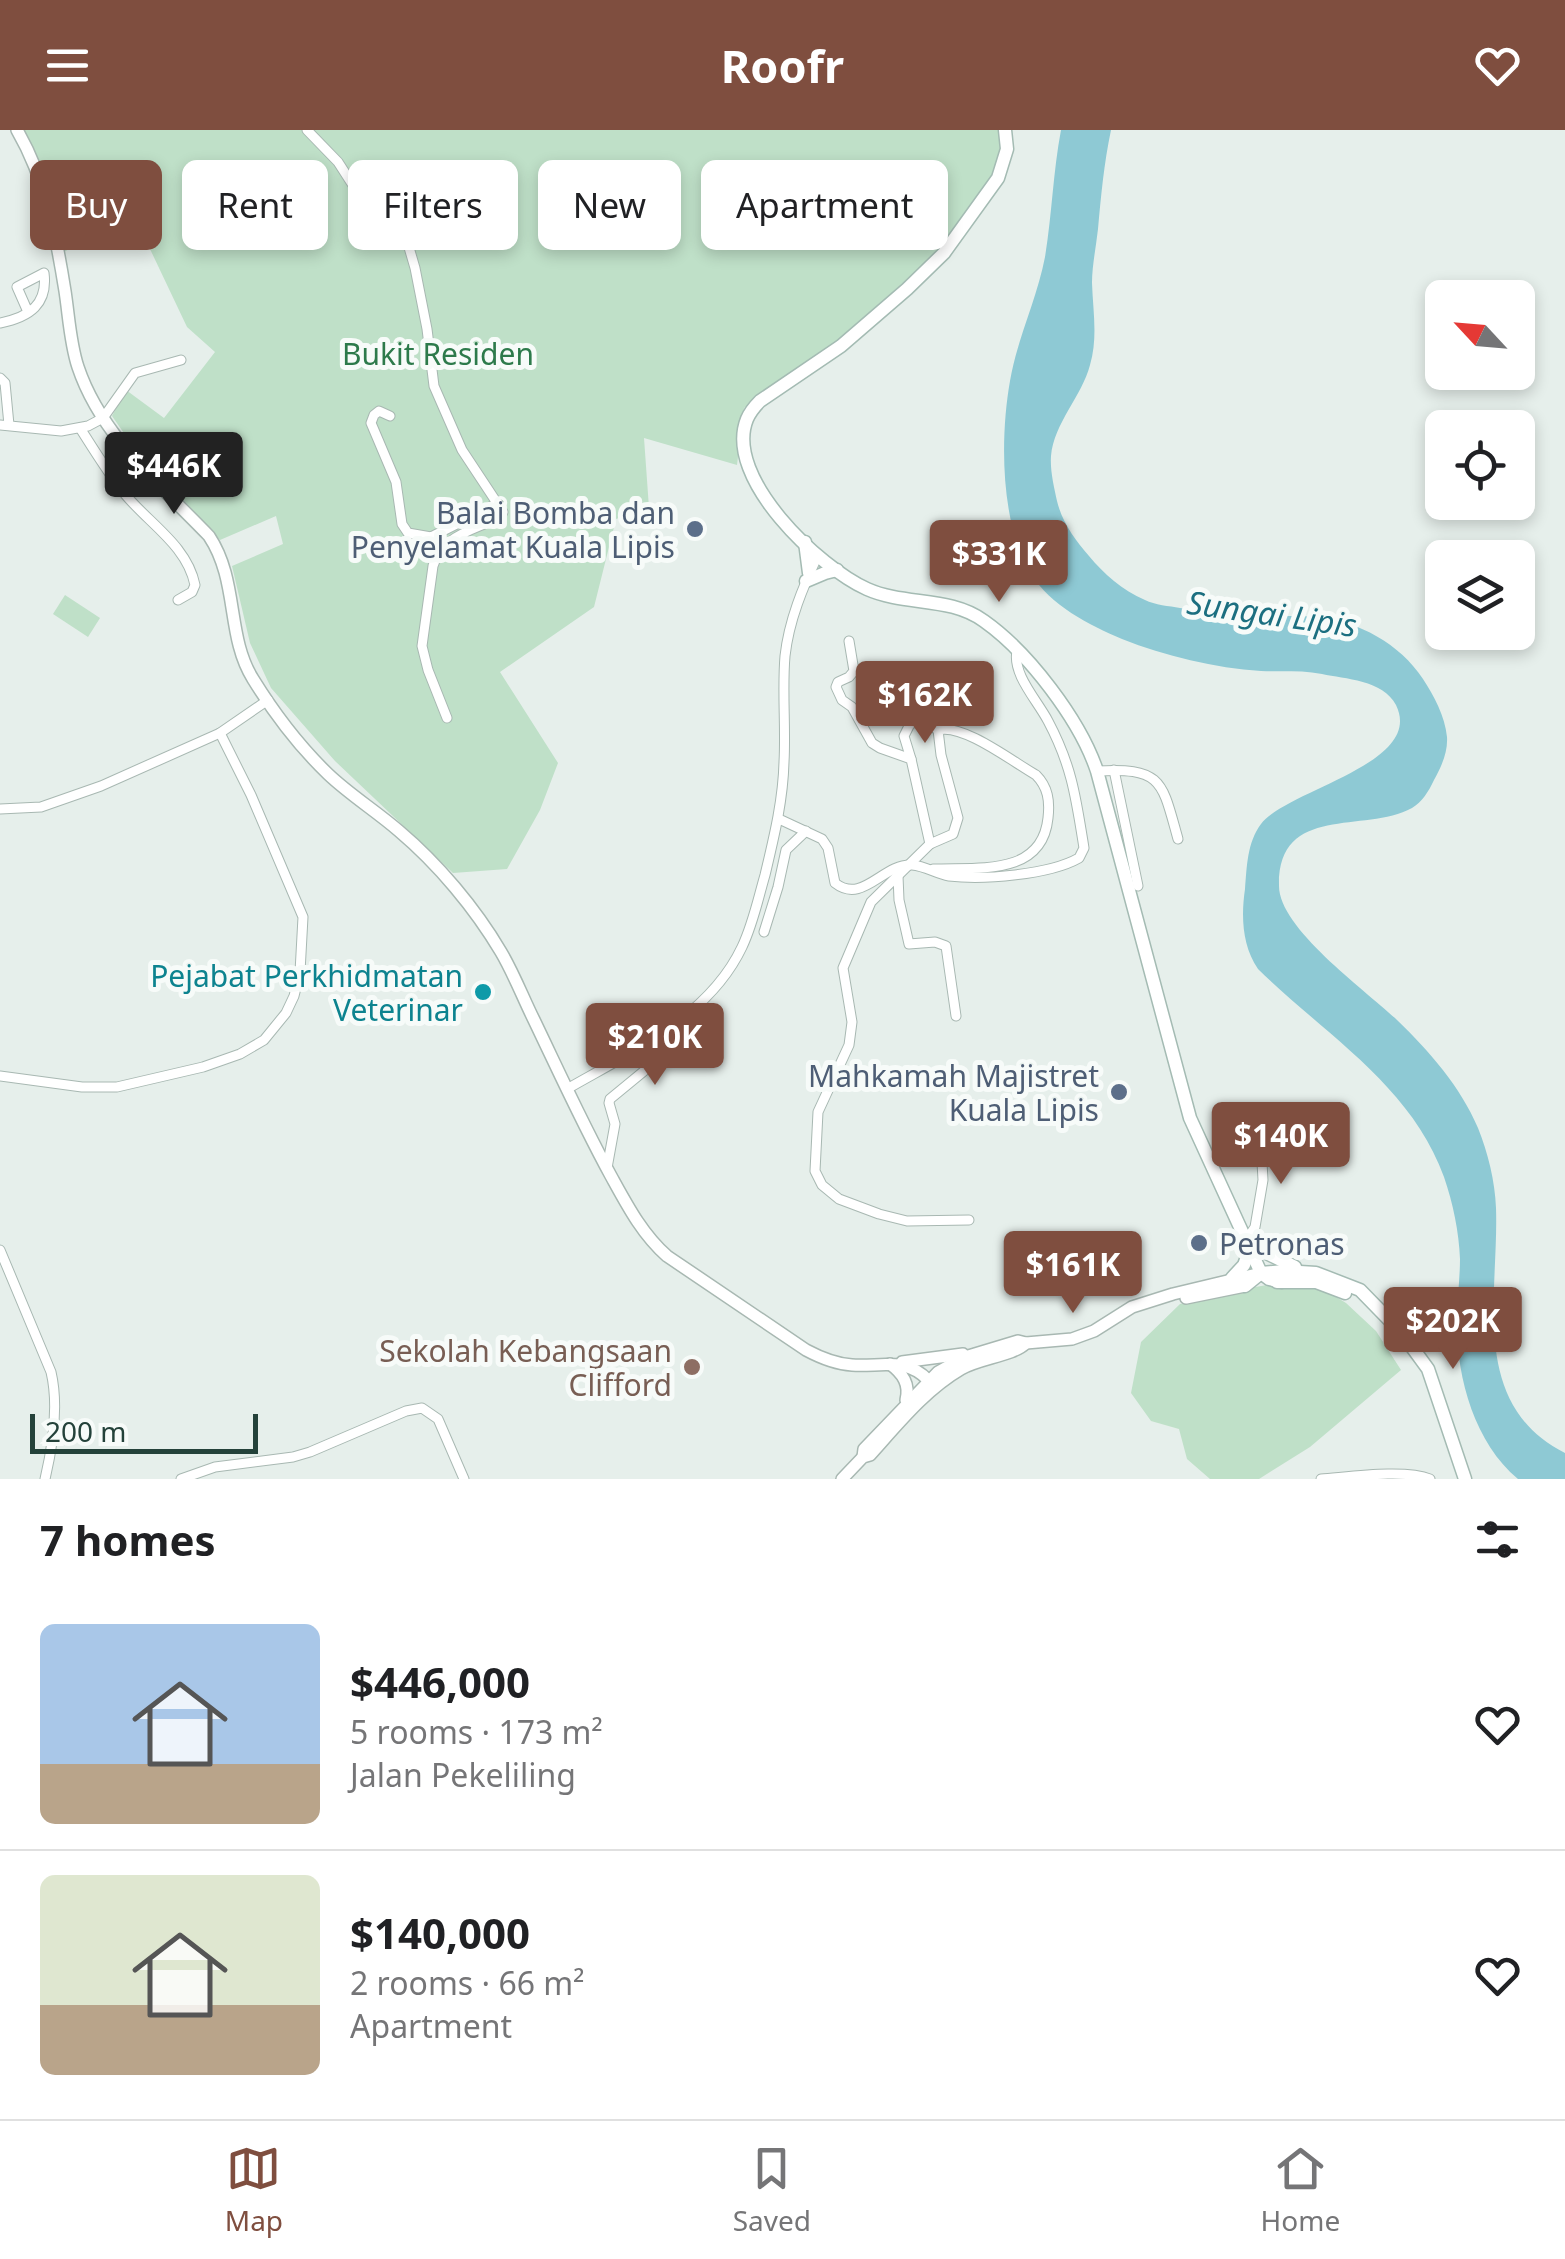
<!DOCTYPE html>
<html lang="en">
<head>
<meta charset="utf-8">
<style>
  body { margin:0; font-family:"Noto Sans",sans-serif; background:#f6f6f6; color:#202124; height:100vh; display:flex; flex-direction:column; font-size:38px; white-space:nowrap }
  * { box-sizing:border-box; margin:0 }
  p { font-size:32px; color:#757577 }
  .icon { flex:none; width:55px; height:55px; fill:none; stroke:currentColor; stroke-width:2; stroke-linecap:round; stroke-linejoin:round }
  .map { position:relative; height:1349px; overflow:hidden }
  .details { display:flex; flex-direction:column; background:#fff; flex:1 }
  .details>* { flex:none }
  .hud { position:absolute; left:30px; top:30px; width:1000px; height:90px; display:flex; gap:20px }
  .needle { width:65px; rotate:296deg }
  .controls { position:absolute; left:1425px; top:150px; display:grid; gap:20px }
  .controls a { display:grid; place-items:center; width:110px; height:110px; border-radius:15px; background:#fff; box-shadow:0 5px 15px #0003; font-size:50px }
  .scale { position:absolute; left:30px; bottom:25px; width:228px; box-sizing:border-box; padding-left:10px; border:5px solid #24423a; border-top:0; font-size:28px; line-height:35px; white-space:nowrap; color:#24423a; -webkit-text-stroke:8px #f7fbf9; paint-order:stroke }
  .price { position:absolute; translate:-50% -85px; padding:0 22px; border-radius:10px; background:#7f4e3f; color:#fff; font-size:32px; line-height:65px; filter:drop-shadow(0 2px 5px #0008) }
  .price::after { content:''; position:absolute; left:50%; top:60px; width:30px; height:22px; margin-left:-15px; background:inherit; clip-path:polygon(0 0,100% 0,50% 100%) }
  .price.current { background:#222; color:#fff }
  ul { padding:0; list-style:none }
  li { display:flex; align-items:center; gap:30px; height:250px; padding:0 40px }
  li+li { border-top:2px solid #e0e0e0 }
  li span { display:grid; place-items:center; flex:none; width:280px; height:200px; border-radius:15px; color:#555 }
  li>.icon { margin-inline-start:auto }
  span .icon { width:120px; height:120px; fill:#fffc; stroke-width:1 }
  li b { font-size:42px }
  h2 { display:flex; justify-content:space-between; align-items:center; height:120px; padding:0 40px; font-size:42px }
  .pill { padding:0 35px; border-radius:15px; background:#fff; box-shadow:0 5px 15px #0003; font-size:35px; line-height:90px }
  .pill.current { background:#7f4e3f; color:#fff }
  header { display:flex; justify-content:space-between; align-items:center; height:130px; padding:0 40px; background:#7f4e3f; color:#fff; font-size:45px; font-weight:700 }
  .tabs { display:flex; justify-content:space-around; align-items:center; height:140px; border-top:2px solid #e0e0e0; background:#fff; font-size:28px; color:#757577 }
  .tabs a { display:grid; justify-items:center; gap:5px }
  .tabs .current { color:#7f4e3f }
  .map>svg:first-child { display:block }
  .green { fill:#bfe0c8 }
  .water { fill:#8ec9d4 }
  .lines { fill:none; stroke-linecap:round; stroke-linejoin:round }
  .minor-casing { stroke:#a8b8b2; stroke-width:11 }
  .tertiary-casing { stroke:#a8b8b2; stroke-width:14 }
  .secondary-casing { stroke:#a4bbb3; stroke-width:15 }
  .minor { stroke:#fff; stroke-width:9 }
  .tertiary { stroke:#fff; stroke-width:11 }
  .secondary { stroke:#fff; stroke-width:12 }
  .service-dot { fill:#5c6f8a; stroke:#f7fbf9; stroke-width:4 }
  .culture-dot { fill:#0f9aa8; stroke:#f7fbf9; stroke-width:4 }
  .education-dot { fill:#8d6e63; stroke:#f7fbf9; stroke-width:4 }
  .labels { text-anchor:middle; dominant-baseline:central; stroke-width:10; stroke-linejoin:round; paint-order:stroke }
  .park-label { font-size:30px; fill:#2d7a4b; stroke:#f7fbf9 }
  .service-label { font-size:30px; fill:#4e5e75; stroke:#f7fbf9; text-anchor:end }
  .culture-label { font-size:30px; fill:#0d838f; stroke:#f7fbf9; text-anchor:end }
  .education-label { font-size:30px; fill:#785e54; stroke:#f7fbf9; text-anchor:end }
  .water-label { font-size:32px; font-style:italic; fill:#1c6f80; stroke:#f7fbf9 }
</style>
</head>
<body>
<header><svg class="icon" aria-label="menu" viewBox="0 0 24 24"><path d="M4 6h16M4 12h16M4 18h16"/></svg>Roofr<svg class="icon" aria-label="heart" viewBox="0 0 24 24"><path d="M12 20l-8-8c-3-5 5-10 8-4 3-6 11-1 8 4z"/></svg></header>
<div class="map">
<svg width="1565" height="1349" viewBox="0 0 1565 1349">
  <rect width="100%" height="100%" fill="#e6efeb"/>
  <g class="green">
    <path d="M14,0H1003L999,44L952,112L840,213L744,278L737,335L644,308L649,378L616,389L594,477L500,542L558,633L540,680L507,739L453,743L335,631L271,558L250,513L232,436L283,414L276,386L220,410L128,309L112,286L126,260L164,288L215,222L187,197L150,119L129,83L64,122L51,68Z"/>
    <path d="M65,465L100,488L88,507L53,484Z"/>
    <path d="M1267,1155L1318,1156L1346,1173L1376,1201L1401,1240L1310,1317L1259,1349H1210L1187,1329L1179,1299L1151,1291L1131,1263L1141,1212L1180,1174L1238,1160Z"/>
  </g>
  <path class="water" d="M1061,0H1111C1104,33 1101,66 1098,99C1096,117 1092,136 1092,153C1093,182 1098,207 1090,235C1082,266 1054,293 1051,326C1050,341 1054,357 1057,371C1062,392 1075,410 1089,426C1104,444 1122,460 1145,470C1155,475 1169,476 1180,478C1204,482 1229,485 1253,486C1274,487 1295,485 1316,487C1359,491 1400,514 1423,549C1434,566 1445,586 1447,607C1448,623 1441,637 1434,650C1429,661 1422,672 1412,678C1364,704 1278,673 1279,756C1279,799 1368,862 1397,890C1430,922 1460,956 1478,998C1488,1023 1495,1051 1496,1078C1499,1165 1468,1274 1565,1323V1349H1518C1474,1312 1456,1246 1457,1190C1457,1170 1460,1149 1460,1129C1459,1102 1453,1073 1444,1047C1411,955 1324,904 1258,839C1242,816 1241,786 1245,759C1247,736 1247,713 1261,694C1288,659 1425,634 1396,575C1383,550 1345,549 1322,544C1302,540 1282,542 1261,541C1215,538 1165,526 1122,509C1089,495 1050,475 1031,444C1000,394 1000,307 1010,251C1017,209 1037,169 1045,127C1052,85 1053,42 1061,0Z"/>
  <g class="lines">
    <g class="minor-casing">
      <g id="minor">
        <path d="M307,0L338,32L358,63L401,90L415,138L427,199L434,256L462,320L503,382L500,388C475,398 441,407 433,436L422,516L428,540L447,588"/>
        <path d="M0,193C30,187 48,174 44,143L17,157L28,182"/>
        <path d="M0,248L5,253L9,295"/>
        <path d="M390,286L379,281L374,285L371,293L396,352L402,394L408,403L431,407L498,373"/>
        <path d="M0,295L61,301L88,296L103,288L135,243L181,230"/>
        <path d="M80,298C94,320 108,343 124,363C148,393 187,415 195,455L192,462L178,470"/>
        <path d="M849,511L854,541L849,547L838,552L836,557L842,570L852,577L872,613L880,618L911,629L930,714L871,772L843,838L852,892L849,915L818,982L815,1041L822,1055L839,1069L879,1084L907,1091L969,1090"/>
        <path d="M911,629L904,606L910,594L922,590L938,600"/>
        <path d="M1114,640L1138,756"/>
        <path d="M1097,641C1163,637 1162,652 1178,709"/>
        <path d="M0,679L41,677L101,656L220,603L268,570"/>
        <path d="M779,689L822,709L828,718L835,753C863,775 883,733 912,735C925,736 937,744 949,746C983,750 1049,745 1079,728L1084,718C1076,668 1072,636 1048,591C1037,570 1012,544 1017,521"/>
        <path d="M930,714L953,704L958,688L941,625L938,600C963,593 1013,632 1036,645C1048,657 1050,671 1048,688C1042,747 977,737 933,739"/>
        <path d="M898,746L899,770L909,814L935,812L946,816L956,886"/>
        <path d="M764,802L778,757L786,720L806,701"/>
        <path d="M0,946L82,957H117L203,937L240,924L264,910L286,883L294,866L300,842L303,787L251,665L220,603"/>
        <path d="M567,959C631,922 709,887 742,817C753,794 758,769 765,745C774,707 783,671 784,632C786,597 782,561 785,526C789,490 803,457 818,425"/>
        <path d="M607,1038L615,994L609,973L610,969L717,881"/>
        <path d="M1245,1106L1251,1103L1255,1097L1263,1050L1259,979"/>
        <path d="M0,1120L51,1242C59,1276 53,1315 45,1349"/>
        <path d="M181,1349L215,1337L293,1327L310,1322L406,1281L422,1278L438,1289L464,1349"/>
        <path d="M1321,1349C1349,1347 1405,1339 1430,1349"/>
      </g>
    </g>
    <g class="tertiary-casing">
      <g id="tertiary">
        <path d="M17,0C46,50 56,105 65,161C69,187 70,213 78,237C101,306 161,356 209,406C239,451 226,506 253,549C274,583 300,617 328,644C350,665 376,681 399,701C438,734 475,778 501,822C514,844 523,868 534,890C559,942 583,995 611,1046C627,1075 642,1104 667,1126L806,1220C821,1228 835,1234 852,1235C880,1237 907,1227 928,1250"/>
        <path d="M1186,1168L1245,1156"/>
        <path d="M902,1232L963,1224"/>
        <path d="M890,1234C903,1244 910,1254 906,1270"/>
        <path d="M863,1327L864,1319L938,1242L965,1227L1018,1211L1026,1213L1072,1209L1094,1201L1132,1177L1173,1164L1261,1143"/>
        <path d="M842,1349L863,1327L870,1325C898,1294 925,1260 961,1239C980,1228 1013,1226 1026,1213"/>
      </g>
    </g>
    <g class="secondary-casing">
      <g id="secondary">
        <path d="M1005,0L1007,19L998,48L944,123L907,159L841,216L760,271C755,276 750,282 747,289C723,348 820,438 867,459C905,476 950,466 984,491C1028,522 1080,590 1097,641L1190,988L1261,1143L1269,1149L1282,1152"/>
        <path d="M805,412L809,443"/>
        <path d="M806,451L825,443L837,440"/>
        <path d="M1248,1114L1295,1137"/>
        <path d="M1232,1148L1244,1135L1250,1119"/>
        <path d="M1277,1152H1316L1345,1163"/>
        <path d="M1245,1156L1261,1143L1284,1141L1316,1143L1360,1160L1401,1202L1428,1239L1465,1349"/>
      </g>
    </g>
    <use href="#minor" class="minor"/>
    <use href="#tertiary" class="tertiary"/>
    <use href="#secondary" class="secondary"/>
  </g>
  <g class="service-dot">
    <circle cx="695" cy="399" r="10"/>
    <circle cx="1119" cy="962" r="10"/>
    <circle cx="1199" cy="1113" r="10"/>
  </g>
  <circle class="culture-dot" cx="483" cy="862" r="10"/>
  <circle class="education-dot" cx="692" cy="1237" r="10"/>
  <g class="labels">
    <g class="park-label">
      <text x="438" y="223">Bukit Residen</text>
    </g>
    <g class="service-label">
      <text x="675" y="382">Balai Bomba dan<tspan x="675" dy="34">Penyelamat Kuala Lipis</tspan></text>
      <text x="1099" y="945">Mahkamah Majistret<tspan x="1099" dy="34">Kuala Lipis</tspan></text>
      <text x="1219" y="1113" text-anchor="start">Petronas</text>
    </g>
    <g class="culture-label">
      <text x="463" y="845">Pejabat Perkhidmatan<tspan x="463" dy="34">Veterinar</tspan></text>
    </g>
    <g class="education-label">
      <text x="672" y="1220">Sekolah Kebangsaan<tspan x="672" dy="34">Clifford</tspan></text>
    </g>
    <g class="water-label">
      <text transform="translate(1272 483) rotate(8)">Sungai Lipis</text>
    </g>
  </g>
</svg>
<div class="controls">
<a><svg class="needle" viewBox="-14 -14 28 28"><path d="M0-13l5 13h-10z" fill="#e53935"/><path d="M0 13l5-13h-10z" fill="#757577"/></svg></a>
<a><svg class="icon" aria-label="locate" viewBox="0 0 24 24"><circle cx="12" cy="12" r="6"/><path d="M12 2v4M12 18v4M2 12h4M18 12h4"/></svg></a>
<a><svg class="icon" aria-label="layers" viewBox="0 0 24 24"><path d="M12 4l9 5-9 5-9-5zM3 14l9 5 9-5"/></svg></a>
</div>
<div class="scale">200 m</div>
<b class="price current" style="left:174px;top:387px">$446K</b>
<b class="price" style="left:999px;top:475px">$331K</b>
<b class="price" style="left:925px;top:616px">$162K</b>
<b class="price" style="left:655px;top:958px">$210K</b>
<b class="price" style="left:1281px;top:1057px">$140K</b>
<b class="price" style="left:1073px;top:1186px">$161K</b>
<b class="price" style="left:1453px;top:1242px">$202K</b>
<div class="hud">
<a class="pill current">Buy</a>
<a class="pill">Rent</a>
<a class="pill">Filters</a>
<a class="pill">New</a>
<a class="pill">Apartment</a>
</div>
</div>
<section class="details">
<h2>7 homes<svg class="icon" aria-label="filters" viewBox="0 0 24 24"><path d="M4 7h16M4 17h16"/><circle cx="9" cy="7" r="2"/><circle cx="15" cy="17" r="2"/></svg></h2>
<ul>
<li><span style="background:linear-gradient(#a9c7e8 70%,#b9a48a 0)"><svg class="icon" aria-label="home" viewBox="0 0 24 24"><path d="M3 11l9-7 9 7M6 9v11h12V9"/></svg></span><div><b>$446,000</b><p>5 rooms · 173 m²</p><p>Jalan Pekeliling</p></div><svg class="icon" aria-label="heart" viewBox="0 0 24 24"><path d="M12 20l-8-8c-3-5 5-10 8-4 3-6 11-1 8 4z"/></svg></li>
<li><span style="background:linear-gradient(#dfe7d0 65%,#b9a48a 0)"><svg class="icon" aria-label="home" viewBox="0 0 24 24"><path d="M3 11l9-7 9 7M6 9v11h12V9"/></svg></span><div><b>$140,000</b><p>2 rooms · 66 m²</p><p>Apartment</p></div><svg class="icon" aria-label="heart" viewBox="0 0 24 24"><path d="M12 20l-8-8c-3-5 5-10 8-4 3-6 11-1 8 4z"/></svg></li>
</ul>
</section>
<nav class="tabs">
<a class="current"><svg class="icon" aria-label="map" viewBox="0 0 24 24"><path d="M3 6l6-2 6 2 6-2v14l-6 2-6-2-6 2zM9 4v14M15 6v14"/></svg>Map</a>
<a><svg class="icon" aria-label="saved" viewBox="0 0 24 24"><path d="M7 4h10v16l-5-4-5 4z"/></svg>Saved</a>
<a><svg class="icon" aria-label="home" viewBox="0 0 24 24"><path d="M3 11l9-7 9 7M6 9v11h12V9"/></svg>Home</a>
</nav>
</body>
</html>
